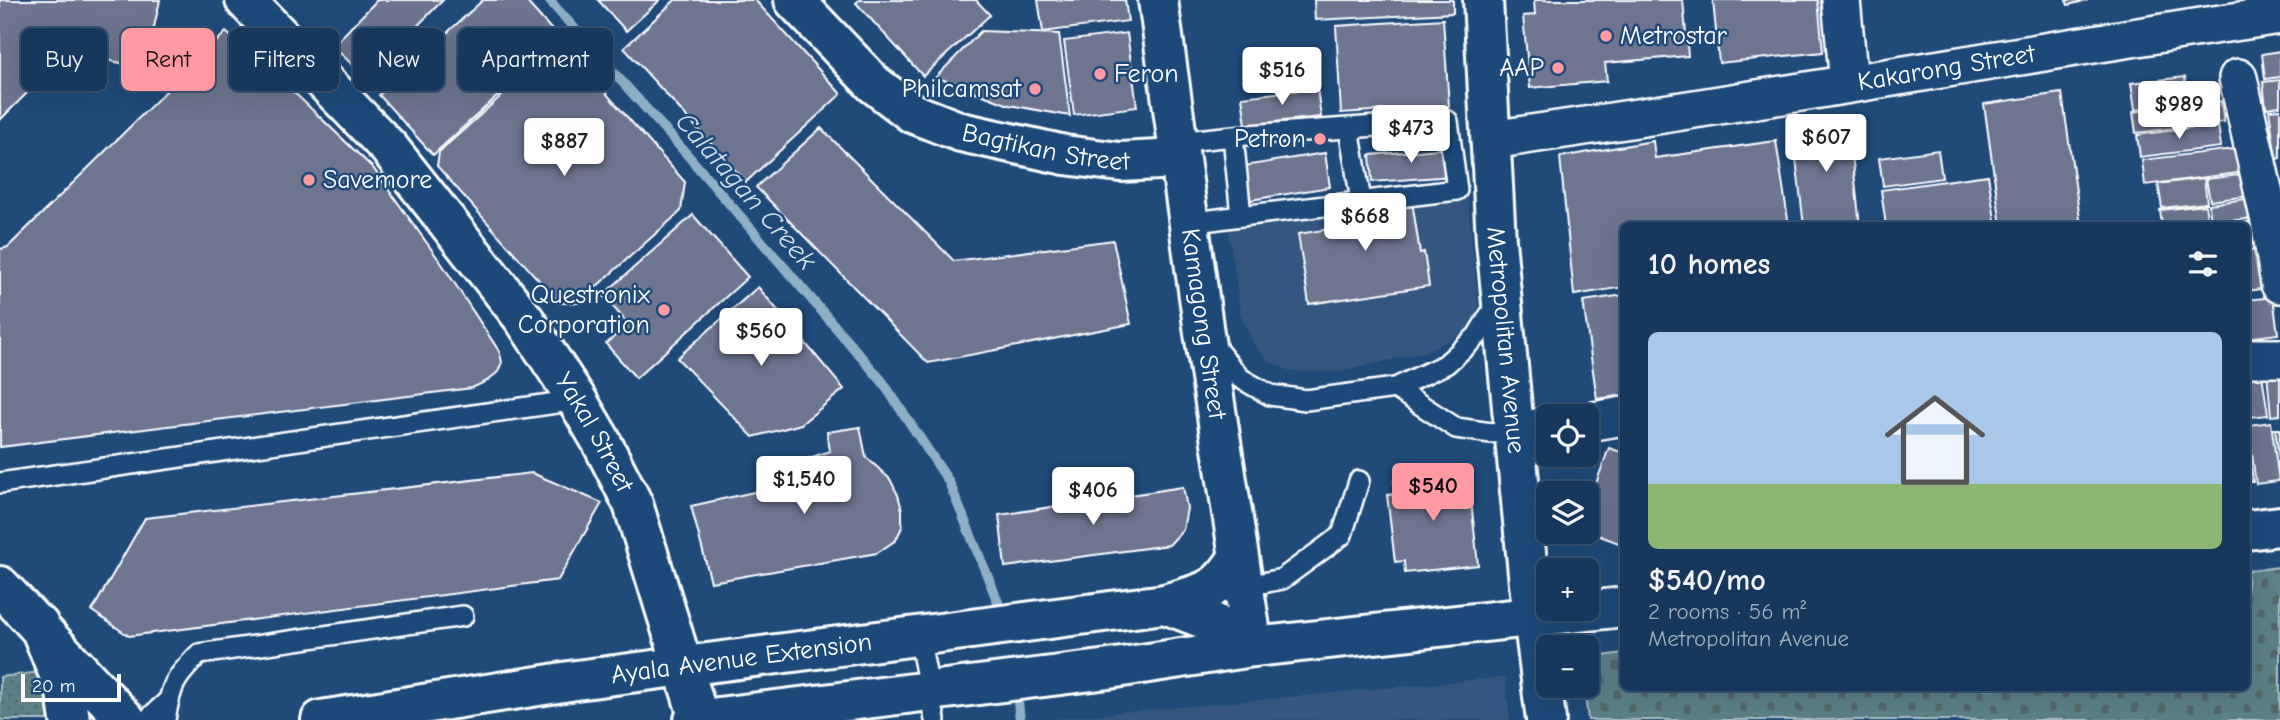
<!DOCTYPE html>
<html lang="en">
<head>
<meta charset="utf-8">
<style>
  body { margin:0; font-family:"Comic Neue",sans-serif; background:#203f62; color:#f1f3f6; height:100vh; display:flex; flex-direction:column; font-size:26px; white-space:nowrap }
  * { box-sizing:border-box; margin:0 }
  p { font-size:23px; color:#9eacbb }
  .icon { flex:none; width:38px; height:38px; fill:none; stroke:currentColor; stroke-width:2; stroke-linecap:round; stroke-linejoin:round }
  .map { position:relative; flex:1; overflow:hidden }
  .sheet { position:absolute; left:1620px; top:222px; width:630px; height:469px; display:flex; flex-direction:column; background:#17385c; border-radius:10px; box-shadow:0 7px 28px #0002,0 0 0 2px #365272 }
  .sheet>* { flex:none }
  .hud { position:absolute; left:21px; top:28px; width:665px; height:63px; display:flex; gap:14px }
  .buttons { position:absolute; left:1536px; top:404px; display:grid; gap:14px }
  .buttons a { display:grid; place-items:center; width:63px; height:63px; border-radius:10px; background:#17385c; box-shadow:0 7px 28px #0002,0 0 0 2px #365272; font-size:35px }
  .scale { position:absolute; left:21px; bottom:18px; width:100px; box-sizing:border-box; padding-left:7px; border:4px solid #fff; border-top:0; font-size:19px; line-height:24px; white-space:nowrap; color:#fff; -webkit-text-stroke:5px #1f4a7a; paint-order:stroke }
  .price { position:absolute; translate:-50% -60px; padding:0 16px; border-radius:7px; background:#fff; color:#222; font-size:23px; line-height:46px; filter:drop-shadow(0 2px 4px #0008) }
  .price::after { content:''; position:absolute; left:50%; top:42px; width:21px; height:16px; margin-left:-10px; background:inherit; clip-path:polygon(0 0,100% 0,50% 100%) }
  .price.current { background:#ff9aa2; color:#111 }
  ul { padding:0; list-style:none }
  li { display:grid; align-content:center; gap:14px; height:371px; padding:0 28px }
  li+li { border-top:2px solid #365272 }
  li span { display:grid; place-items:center; height:217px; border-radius:10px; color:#555 }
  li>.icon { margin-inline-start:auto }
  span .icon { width:126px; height:126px; fill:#fffc; stroke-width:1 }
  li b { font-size:30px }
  h2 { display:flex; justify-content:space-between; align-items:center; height:84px; padding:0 28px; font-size:30px }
  .chip { padding:0 24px; border-radius:10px; background:#17385c; box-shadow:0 7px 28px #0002,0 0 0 2px #365272; font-size:24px; line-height:63px }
  .chip.current { background:#ff9aa2; color:#111 }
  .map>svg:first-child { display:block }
  .built { fill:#365780 }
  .cemetery { fill:url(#cemetery-stones); stroke:#adc0c2; stroke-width:2 }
  .park { fill:url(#park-dots); stroke:#adc0c2; stroke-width:2 }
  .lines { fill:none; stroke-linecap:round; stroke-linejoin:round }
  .stream { stroke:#8eafc6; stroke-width:10 }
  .building { fill:#6d748f; stroke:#fff; stroke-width:2 }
  .service-casing { stroke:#fff; stroke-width:24 }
  .minor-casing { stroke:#fff; stroke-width:42 }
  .tertiary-casing { stroke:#fff; stroke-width:44 }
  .secondary-casing { stroke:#fff; stroke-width:44 }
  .service { stroke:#1f4a7a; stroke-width:19 }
  .minor { stroke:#1f4a7a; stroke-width:37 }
  .tertiary { stroke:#1f4a7a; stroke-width:38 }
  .secondary { stroke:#1f4a7a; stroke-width:38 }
  .poi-dot { fill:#ff9aa2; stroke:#1f4a7a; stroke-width:2.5 }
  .labels { text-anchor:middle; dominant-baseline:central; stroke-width:5; stroke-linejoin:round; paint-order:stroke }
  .poi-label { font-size:26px; fill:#fff; stroke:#1f4a7a; text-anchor:end }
  .street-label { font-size:26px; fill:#fff; stroke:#1f4a7a }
  .water-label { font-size:28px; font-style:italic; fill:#d0dee7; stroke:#1f4a7a }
</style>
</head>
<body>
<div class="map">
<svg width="2280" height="720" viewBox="0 0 2280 720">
  <defs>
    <pattern id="cemetery-stones" width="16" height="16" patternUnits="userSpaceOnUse" patternTransform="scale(1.75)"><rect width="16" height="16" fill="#5b8086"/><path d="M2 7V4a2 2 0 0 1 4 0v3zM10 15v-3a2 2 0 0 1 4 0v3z" fill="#546669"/></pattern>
    <pattern id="park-dots" width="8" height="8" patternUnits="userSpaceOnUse" patternTransform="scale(1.75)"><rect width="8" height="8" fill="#5b8086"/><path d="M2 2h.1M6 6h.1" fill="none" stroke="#546669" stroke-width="1.8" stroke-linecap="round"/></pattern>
  </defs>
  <rect width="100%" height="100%" fill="#1f4a7a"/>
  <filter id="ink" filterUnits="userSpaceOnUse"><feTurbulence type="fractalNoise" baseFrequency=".0143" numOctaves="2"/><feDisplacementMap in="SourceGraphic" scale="14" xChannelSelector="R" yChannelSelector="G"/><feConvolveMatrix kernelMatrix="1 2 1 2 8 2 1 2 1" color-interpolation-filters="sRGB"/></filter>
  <g filter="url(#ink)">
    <g class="built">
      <path d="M1466,182L1479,313L1475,322L1464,333L1424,352L1340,372L1291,371L1271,363L1254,345L1241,316L1228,229L1336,217L1333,201Z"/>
      <path d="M1505,677L1510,720L1049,719Z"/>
    </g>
    <path class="cemetery" d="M2280,567V720H1588L1584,686H1587V658L1624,653V688H2247V571Z"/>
    <path class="park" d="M49,671L64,720H0V677Z"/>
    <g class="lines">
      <g class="stream">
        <path d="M549,0L684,151L882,381L949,482L998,602"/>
        <path d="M1017,693L1020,720"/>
      </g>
    </g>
    <g class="building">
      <path d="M0,0H160L145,68L68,52L0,120Z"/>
      <path d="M377,0H443L366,78L333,46Z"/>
      <path d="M483,0H525L560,39L433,155L379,95Z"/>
      <path d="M598,0H660L626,31Z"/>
      <path d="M675,0H755L841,94L746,182L624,48Z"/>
      <path d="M859,0H976L990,15L923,76L856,3Z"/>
      <path d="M1038,0H1125L1128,21L1043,32Z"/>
      <path d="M1314,0H1453V13L1315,20Z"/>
      <path d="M1534,0H1683L1688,56L1605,63L1607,81L1530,88L1523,16L1535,15Z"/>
      <path d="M1713,0H1818L1823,52L1719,63Z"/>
      <path d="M2066,0H2088L2068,5Z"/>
      <path d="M1443,19L1449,106L1341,113L1336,26Z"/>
      <path d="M981,31L1059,34L1070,116L1009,105L936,77Z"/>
      <path d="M226,32L300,98L373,168L442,264L499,351L502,362L498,372L487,381L472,388L0,447V249L8,247Z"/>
      <path d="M1127,33L1137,107L1074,115L1064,41Z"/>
      <path d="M2280,51V77L2265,79L2262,54Z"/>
      <path d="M550,52L573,56L685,182L681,211L578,303H559L437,166L439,152Z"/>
      <path d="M2185,77L2188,104L2135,110L2131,83Z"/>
      <path d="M2280,80V106L2266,108L2263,82Z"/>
      <path d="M1317,88L1321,117L1246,125L1242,97Z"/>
      <path d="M2062,93L2081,226H2001L1984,104Z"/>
      <path d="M2221,101L2224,122L2136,133L2133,112Z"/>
      <path d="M2280,109V158L2276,159L2269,110Z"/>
      <path d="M1848,118L1860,226H1804L1792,125Z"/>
      <path d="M2218,124L2221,147L2140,157L2137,135Z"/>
      <path d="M821,128L954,261L1113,240L1131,324L928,363L756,187Z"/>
      <path d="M1653,141L1655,158L1776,141L1789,226H1624V287L1574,295L1560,157Z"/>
      <path d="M1450,148L1452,176L1372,182L1370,155Z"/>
      <path d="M2242,148L2246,172L2145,185L2142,160Z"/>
      <path d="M1938,150L1942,178L1883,186L1879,158Z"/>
      <path d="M1325,153L1330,187L1250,200L1244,166Z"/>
      <path d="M2247,174L2249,196L2210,201L2206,179Z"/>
      <path d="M1988,175L1996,226H1886L1881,190Z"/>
      <path d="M2204,178L2207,203L2162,208L2158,184Z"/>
      <path d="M1411,195L1420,253L1424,252L1429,286L1309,304L1298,234L1348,226L1345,205Z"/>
      <path d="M2253,198L2255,218L2211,223L2209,204Z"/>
      <path d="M2205,205L2208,225L2162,226L2160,210Z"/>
      <path d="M693,215L748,277L636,378L606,344L628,324L603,295Z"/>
      <path d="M2257,221L2260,244L2247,245V226H2221Z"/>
      <path d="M2262,249L2268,288L2247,291V250Z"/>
      <path d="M758,287L844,389L801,424L753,437L677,358Z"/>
      <path d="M1624,295V395L1597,399L1583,301Z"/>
      <path d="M2273,297L2278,334L2247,338V300Z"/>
      <path d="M2280,372V415L2271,416L2267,373Z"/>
      <path d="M2262,374L2268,415L2251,417L2247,375Z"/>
      <path d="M2271,422L2279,481L2256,484L2248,425Z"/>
      <path d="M860,427L866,457L890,479L898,495L902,510V527L896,540L877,553L711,582L691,506L803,481L804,468L809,458L830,451L827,432Z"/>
      <path d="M2275,429H2280V465Z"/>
      <path d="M2247,434L2253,482H2247Z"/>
      <path d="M1609,448L1624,453V545L1587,531V508Z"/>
      <path d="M532,473L602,503L558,580L129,636L92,611L145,518Z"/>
      <path d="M1468,473L1478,565L1405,573L1404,561L1395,562L1387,495L1396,494L1394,481Z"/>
      <path d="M1183,487L1187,508L1183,530L1169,545L1005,567L999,515Z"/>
    </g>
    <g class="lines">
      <g class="service-casing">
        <g id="service">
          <path d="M1349,128L1361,201"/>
          <path d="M1177,142L1233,136L1448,121L1457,190L1241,216L1233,136"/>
          <path d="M1189,223L1241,216"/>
          <path d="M1212,344L1240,378L1270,395L1306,400L1395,388L1446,364L1477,336L1497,303"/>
          <path d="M1395,388L1456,428L1491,433L1514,430"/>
          <path d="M0,483L577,400"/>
          <path d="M1243,587L1282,579L1342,535L1359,481"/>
          <path d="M919,636L935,720"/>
          <path d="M147,720L169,700"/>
          <path d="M165,720C171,685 174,679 199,654L463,616"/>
        </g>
      </g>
      <g class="minor-casing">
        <g id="minor">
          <path d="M1841,0L1849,83"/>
          <path d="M2238,78L2270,221L2280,284"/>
          <path id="s1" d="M1490,140C1754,103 2016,54 2280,15"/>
          <path d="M2247,358H2280"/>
          <path d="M1587,422L1624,416"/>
          <path d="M1514,430L1549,427"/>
        </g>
      </g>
      <g class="tertiary-casing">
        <g id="tertiary">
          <path id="s2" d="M245,0L389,148L524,319L577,400L600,439L633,504L699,719"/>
          <path id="s3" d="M794,0L874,84L912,113L961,132L1065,155L1120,162L1179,159"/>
          <path id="s4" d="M1483,0L1496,241L1529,584L1546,720"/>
          <path d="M0,586L126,720"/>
        </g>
      </g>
      <g class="secondary-casing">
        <g id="secondary">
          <path id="s5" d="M1158,0L1204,333L1253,647"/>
          <path d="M2247,530L2280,526"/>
          <path d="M1165,604L1212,622L1253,647"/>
          <path d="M39,625L66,692L70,720"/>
          <path id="s6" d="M321,720L576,680L1165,604C1203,592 1216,594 1238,558"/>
          <path d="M694,720L1109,669L1253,647L1624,607"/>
        </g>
      </g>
      <use href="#service" class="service"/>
      <use href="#minor" class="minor"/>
      <use href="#tertiary" class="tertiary"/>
      <use href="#secondary" class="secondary"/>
    </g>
  </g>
  <g class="poi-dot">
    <circle cx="1606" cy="36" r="7"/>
    <circle cx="1558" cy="68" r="7"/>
    <circle cx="1100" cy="74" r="7"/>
    <circle cx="1035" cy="89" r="7"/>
    <circle cx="1320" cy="139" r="7"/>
    <circle cx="309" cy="180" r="7"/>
    <circle cx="664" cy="310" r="7"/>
  </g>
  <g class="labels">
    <g class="poi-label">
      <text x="1620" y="36" text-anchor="start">Metrostar</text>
      <text x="1544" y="68">AAP</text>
      <text x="1114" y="74" text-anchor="start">Feron</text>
      <text x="1021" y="89">Philcamsat</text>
      <text x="1306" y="139">Petron</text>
      <text x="323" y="180" text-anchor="start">Savemore</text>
      <text x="650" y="295">Questronix<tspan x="650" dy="30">Corporation</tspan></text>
    </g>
    <g class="street-label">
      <text stroke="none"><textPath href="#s1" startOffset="462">Kakarong Street</textPath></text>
      <text stroke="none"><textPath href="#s3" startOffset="303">Bagtikan Street</textPath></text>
      <text stroke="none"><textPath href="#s5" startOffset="327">Kamagong Street</textPath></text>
      <text stroke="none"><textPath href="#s4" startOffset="341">Metropolitan Avenue</textPath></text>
      <text stroke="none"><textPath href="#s2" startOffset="558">Yakal Street</textPath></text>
      <text stroke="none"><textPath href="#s6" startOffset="425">Ayala Avenue Extension</textPath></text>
    </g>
    <g class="water-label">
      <text transform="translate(746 191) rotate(49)">Calatagan Creek</text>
    </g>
  </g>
</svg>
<div class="buttons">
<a><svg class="icon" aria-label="locate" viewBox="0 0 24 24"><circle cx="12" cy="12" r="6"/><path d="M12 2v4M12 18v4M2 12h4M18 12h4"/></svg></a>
<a><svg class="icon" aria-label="layers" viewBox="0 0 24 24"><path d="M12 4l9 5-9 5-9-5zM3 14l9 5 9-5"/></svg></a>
<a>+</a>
<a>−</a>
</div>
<div class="scale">20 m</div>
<b class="price" style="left:1282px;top:107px">$516</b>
<b class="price" style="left:2179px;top:141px">$989</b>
<b class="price" style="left:1411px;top:165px">$473</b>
<b class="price" style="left:1826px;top:174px">$607</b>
<b class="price" style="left:564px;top:178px">$887</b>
<b class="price" style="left:1365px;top:253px">$668</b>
<b class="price" style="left:761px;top:368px">$560</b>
<b class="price" style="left:804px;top:516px">$1,540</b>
<b class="price current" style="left:1433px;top:523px">$540</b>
<b class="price" style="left:1093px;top:527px">$406</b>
<div class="hud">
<a class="chip">Buy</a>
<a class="chip current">Rent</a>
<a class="chip">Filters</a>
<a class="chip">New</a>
<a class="chip">Apartment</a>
</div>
<section class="sheet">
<h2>10 homes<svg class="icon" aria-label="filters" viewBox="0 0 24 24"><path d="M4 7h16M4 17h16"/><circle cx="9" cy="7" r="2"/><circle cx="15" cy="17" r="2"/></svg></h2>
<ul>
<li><span style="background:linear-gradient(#a9c7e8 70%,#8fb573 0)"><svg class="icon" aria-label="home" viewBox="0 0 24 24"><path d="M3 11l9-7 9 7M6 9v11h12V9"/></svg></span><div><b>$540/mo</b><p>2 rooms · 56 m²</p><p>Metropolitan Avenue</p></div></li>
</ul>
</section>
</div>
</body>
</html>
